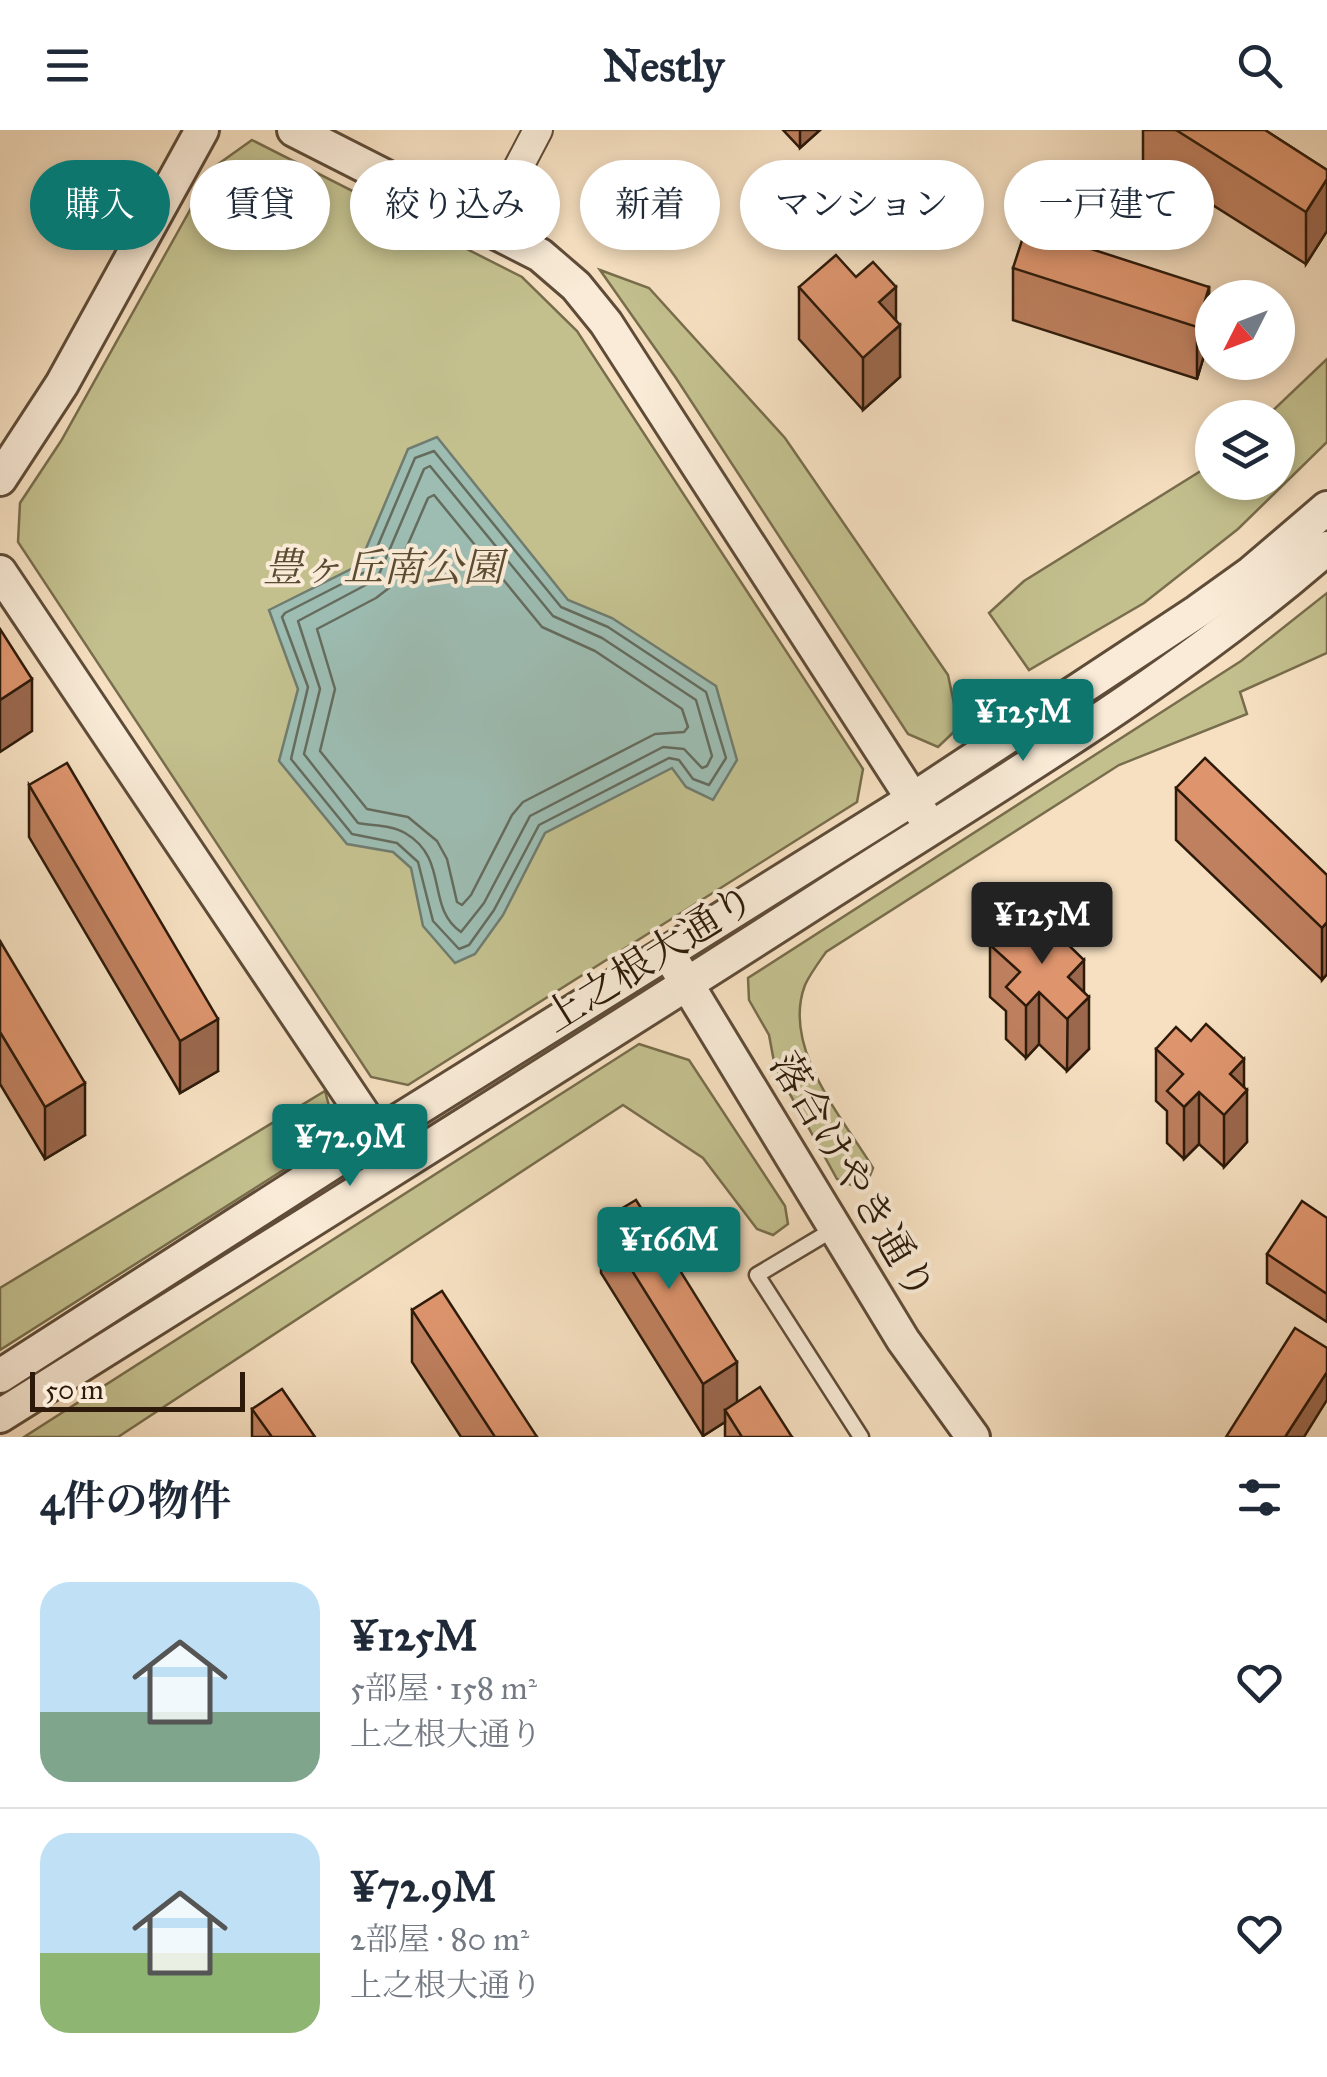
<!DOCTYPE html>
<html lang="ja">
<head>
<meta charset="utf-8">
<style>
  body { margin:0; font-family:"IM FELL Great Primer","Noto Serif JP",serif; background:#f6f6f7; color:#1f2937; height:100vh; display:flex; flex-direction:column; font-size:38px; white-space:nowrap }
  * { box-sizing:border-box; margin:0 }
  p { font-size:32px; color:#747a83 }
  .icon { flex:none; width:55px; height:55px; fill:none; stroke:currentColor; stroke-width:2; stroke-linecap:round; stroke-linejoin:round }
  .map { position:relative; height:1307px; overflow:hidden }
  .details { display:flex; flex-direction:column; background:#fff; flex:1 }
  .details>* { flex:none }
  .guide { position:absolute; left:30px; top:30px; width:1268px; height:90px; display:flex; gap:20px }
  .needle { width:65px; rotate:228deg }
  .tools { position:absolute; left:1195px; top:150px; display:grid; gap:20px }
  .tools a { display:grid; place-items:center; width:100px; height:100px; border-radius:50%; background:#fff; box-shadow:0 5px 15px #0003; font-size:50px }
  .scale { position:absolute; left:30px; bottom:25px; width:215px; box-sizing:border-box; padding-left:10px; border:5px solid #2d1a0a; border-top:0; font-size:28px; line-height:35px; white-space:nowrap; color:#2d1a0a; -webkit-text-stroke:8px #f9ebd7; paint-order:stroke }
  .price { position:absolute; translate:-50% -85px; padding:0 22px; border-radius:10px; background:#0f766e; color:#fff; font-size:32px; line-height:65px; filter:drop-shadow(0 2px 5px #0008) }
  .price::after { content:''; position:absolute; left:50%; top:60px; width:30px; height:22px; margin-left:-15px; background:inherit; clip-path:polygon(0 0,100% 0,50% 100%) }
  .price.selected { background:#222; color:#fff }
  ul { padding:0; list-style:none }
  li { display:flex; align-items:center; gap:30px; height:250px; padding:0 40px }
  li+li { border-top:2px solid #e0e1e3 }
  li span { display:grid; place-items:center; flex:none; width:280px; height:200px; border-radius:30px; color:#555 }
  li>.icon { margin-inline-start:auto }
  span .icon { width:120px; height:120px; fill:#fffc; stroke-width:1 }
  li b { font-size:42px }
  h2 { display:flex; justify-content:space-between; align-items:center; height:120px; padding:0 40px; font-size:42px }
  .pill { padding:0 35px; border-radius:45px; background:#fff; box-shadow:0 5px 15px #0003; font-size:35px; line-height:90px }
  .pill.selected { background:#0f766e; color:#fff }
  header { display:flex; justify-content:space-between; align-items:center; height:130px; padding:0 40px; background:#fff; font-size:45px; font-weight:800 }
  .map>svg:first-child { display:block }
  .green { fill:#c3c08e; stroke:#786d4c; stroke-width:2.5 }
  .water { fill:#9dbdb3; stroke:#707c6f; stroke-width:2.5 }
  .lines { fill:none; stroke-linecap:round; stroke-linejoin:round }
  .shore { stroke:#656c5e; stroke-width:2.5 }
  .service-casing { stroke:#5f4c38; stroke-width:19 }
  .minor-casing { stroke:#5f4c38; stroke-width:32 }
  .tertiary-casing { stroke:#5f4c38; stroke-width:38 }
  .service { stroke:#f9ebd7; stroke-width:14 }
  .minor { stroke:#f9ebd7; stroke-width:28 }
  .tertiary { stroke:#f9ebd7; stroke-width:32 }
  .wall { fill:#bf805f; stroke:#2d1a0a; stroke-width:2.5 }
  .shaded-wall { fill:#9b684d; stroke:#2d1a0a; stroke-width:2.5 }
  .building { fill:#de956e; stroke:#2d1a0a; stroke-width:2.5 }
  .labels { text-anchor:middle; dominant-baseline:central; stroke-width:8; stroke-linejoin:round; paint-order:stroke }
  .park-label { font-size:40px; font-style:italic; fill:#5a4c32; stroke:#f9ebd7 }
  .street-label { font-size:40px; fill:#2d1a0a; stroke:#f9ebd7 }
</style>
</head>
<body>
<header><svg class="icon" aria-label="menu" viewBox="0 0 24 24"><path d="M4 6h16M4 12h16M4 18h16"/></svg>Nestly<svg class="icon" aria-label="search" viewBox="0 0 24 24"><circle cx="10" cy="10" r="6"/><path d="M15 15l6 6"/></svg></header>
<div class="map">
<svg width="1327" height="1307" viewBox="0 0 1327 1307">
  <rect width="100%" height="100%" fill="#f6e0c1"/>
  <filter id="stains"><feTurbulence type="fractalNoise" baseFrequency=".002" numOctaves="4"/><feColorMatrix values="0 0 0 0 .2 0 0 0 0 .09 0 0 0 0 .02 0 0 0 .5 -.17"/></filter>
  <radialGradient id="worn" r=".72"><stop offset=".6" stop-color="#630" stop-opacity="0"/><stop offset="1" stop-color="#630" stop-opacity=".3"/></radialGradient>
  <g class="green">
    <path d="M252,10L522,147L577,201L863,639L857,672L408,955L371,947L18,412L20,373L61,311L214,37Z"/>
    <path d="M600,140L649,158L785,308L948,545L959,597L938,617L908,604L676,248Z"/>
    <path d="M1327,229V312L1238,399L1144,473L1029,540L989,483L1024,451L1212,334V352H1278V288L1266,287Z"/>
    <path d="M1327,463V523L1240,562L1247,584L1119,635L826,822C819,832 810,844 805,855C781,918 843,988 873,1038L864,1060L837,1049L775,937L769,905L749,870L748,848L1241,531Z"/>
    <path d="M639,914L689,930L785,1076L788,1094L773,1105L757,1099L703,1028L623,975L118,1307H24Z"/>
    <path d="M325,961L337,1006L0,1220V1158Z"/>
  </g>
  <path class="water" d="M437,307L568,470L612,488L716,556L737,630L713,670L686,657L672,638L545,703L503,785L475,824L455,833L423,796L411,738L393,722L347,714L279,631L298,559L269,480L359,435L408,319Z"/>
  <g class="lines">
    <g class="shore">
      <path d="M434,321L561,477L608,497L706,562L726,628L709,655L693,649L679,630L669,628L539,695L494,780L469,815L459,819L433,791L418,732L397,713L352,704L291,629L308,557L282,487L285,483L367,441L415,328Z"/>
      <path d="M430,336L553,486L602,508L696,570L712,626L707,636L702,638L684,619L663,617L530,686L484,773L461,802C425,777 450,729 405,703C392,695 373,696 358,693L304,624L320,559L298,491L377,449L424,339Z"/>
      <path d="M434,365L542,497L595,521L682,579L688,597L684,602L655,604L523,672L512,685L471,765L462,775L457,772L447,729L437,711L408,687L367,679L320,621L335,559L317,499L376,468L389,458L428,368Z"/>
    </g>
    <g class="service-casing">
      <path id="service" d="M834,1099L757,1145L861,1307"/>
    </g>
    <g class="minor-casing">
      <path id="minor" d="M487,97L538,0"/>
    </g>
    <g class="tertiary-casing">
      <g id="tertiary">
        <path d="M294,0L540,125L576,156L606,193L923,685"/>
        <path d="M0,349L62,254L202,0"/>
        <path d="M0,442L387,1020"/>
        <path d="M676,836L903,1210L973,1307"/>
        <path d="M0,1246L377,1004L913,669L1198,481L1251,443L1327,378"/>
        <path d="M0,1286C277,1112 554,940 829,763C999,654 1175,551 1327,418"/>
      </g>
    </g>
    <use href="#service" class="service"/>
    <use href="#minor" class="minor"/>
    <use href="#tertiary" class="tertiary"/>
  </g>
  <g class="wall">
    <path d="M783,0H820L800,18Z"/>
    <path d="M1143,0H1265L1327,40V101L1306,134L1143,31Z"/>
    <path d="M1013,138L1209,157V209L1197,249L1013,190Z"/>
    <path d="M856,147L896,191L900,247L863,280L799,209V157Z"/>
    <path d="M29,655L218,941L180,963L29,707Z"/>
    <path d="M1176,658L1327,745V844L1322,850L1176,710Z"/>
    <path d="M0,811L85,1005L45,1029L0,954Z"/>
    <path d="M990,815L1084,862L1089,919L1067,941L1039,914L1026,928L1006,909V881L990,867Z"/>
    <path d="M1156,919L1244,957L1247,1012L1224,1037L1199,1014L1184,1029L1167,1013V981L1156,971Z"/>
    <path d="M1327,1088V1192L1267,1153V1124Z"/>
    <path d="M601,1091L737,1272L792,1307H725V1292L703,1306L601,1143Z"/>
    <path d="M412,1180L537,1307H461L412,1232Z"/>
    <path d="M252,1279L315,1307H252Z"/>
  </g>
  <g class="shaded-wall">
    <path d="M800,0H820L800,18Z"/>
    <path d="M1327,49V101L1306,134V82Z"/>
    <path d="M896,157V199L900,195V247L863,280V228L879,172Z"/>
    <path d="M1209,157V209L1197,249V197Z"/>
    <path d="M32,549V601L0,622V570Z"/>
    <path d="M1327,792V844L1322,850V798Z"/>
    <path d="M1084,830V872L1089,867V919L1067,941L1068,847Z"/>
    <path d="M1039,862V914L1026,928V876Z"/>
    <path d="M218,889V941L180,963V911Z"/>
    <path d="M1244,929V963L1247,960V1012L1224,1037V985L1230,944Z"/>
    <path d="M85,953V1005L45,1029V977Z"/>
    <path d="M1199,962V1014L1184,1029V977Z"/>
    <path d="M737,1232V1284L725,1280V1292L703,1306V1254Z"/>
    <path d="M1327,1242V1270L1304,1307H1285Z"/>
  </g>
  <g class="building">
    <path d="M1176,0H1265L1327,40V49L1306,82Z"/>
    <path d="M1026,98L1209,157L1197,197L1013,138Z"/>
    <path d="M836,125L856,147L873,132L896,157L879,172L900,195L863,228L799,157Z"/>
    <path d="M0,499L32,549L0,570Z"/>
    <path d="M1205,628L1327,745V792L1322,798L1176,658Z"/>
    <path d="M67,633L218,889L180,911L29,655Z"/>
    <path d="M1014,790L1034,809L1048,795L1084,830L1068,847L1089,867L1067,889L1039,862L1026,876L1006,857L1020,842L990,815Z"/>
    <path d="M0,811L85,953L45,977L0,902Z"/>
    <path d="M1206,894L1244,929L1230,944L1247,960L1224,985L1199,962L1184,977L1167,961L1183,944L1156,919L1176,897L1191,911Z"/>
    <path d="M636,1070L737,1232L703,1254L601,1091Z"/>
    <path d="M1302,1071L1327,1088V1164L1267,1124Z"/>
    <path d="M442,1161L537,1307H495L412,1180Z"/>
    <path d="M1295,1198L1327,1218V1242L1285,1307H1226Z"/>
    <path d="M760,1257L792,1307H742L725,1280Z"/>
    <path d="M282,1259L315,1307H272L252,1279Z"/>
  </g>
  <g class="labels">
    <g class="park-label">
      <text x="383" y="437">豊ヶ丘南公園</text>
    </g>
    <g class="street-label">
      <text transform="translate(649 828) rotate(-32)">上之根大通り</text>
      <text transform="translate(853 1046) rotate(59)">落合けやき通り</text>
    </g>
  </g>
  <rect width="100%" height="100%" filter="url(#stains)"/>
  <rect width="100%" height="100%" fill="url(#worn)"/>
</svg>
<div class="tools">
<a><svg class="needle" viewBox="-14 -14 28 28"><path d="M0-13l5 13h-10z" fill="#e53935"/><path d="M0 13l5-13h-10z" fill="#747a83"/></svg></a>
<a><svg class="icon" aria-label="layers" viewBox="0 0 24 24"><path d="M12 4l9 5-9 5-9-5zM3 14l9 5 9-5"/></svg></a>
</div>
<div class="scale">50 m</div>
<b class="price" style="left:1023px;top:634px">¥125M</b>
<b class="price selected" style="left:1042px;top:837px">¥125M</b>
<b class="price" style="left:350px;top:1059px">¥72.9M</b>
<b class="price" style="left:669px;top:1162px">¥166M</b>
<div class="guide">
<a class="pill selected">購入</a>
<a class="pill">賃貸</a>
<a class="pill">絞り込み</a>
<a class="pill">新着</a>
<a class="pill">マンション</a>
<a class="pill">一戸建て</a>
</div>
</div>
<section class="details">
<h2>4件の物件<svg class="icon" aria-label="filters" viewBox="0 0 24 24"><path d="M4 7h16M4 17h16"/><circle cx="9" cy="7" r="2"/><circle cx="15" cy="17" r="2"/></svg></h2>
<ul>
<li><span style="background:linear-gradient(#bfe0f5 65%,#7fa58c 0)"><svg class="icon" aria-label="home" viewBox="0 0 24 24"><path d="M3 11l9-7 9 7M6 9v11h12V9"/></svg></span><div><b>¥125M</b><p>5部屋 · 158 m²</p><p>上之根大通り</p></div><svg class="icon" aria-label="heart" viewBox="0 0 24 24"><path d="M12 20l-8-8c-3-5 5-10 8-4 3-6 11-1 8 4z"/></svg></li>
<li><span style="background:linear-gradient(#bfe0f5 60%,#8fb573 0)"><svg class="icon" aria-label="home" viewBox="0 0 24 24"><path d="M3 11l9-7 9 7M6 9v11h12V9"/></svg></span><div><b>¥72.9M</b><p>2部屋 · 80 m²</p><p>上之根大通り</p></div><svg class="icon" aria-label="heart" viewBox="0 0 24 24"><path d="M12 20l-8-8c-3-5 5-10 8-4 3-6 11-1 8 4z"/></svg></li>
</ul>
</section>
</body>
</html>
